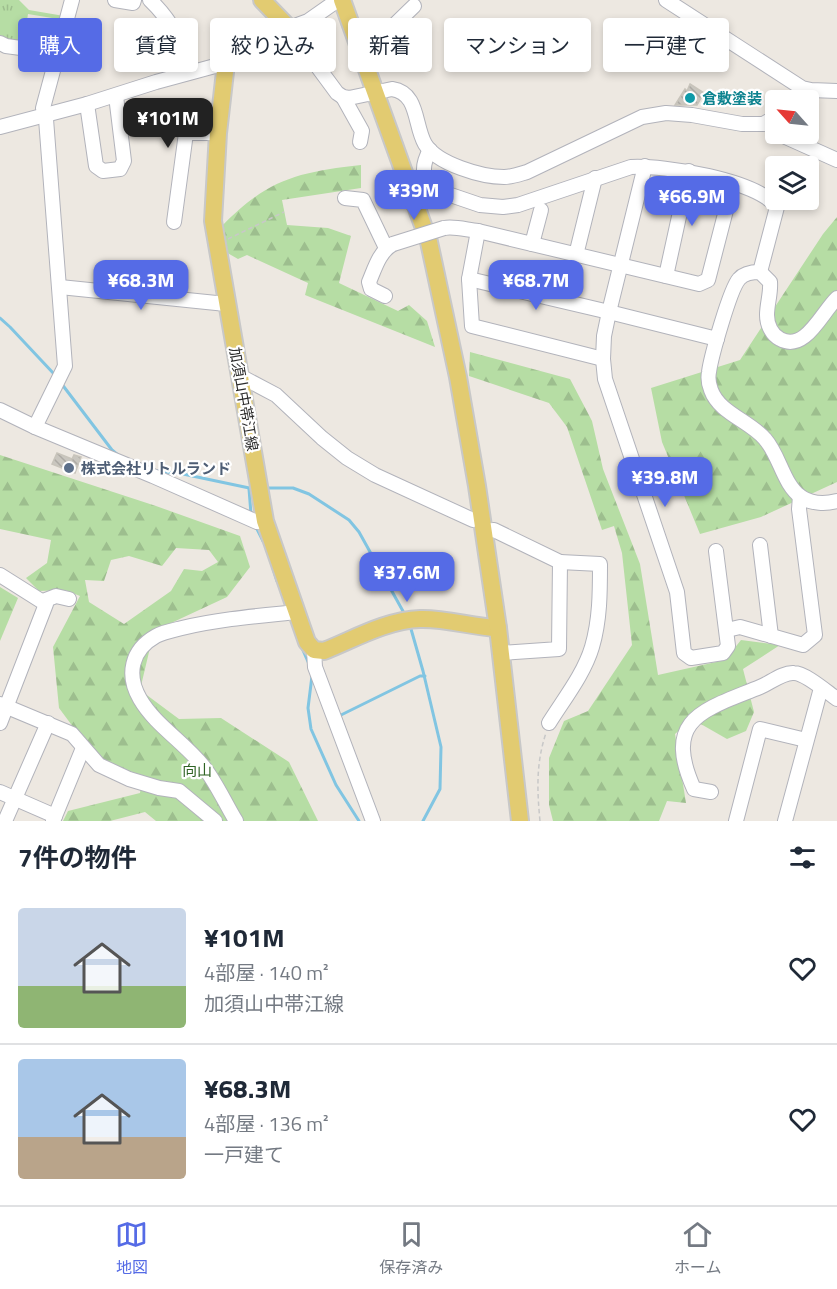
<!DOCTYPE html>
<html lang="ja">
<head>
<meta charset="utf-8">
<style>
  body { margin:0; font-family:"Titillium Web","Noto Sans JP",sans-serif; background:#f2f2f3; color:#1f2937; height:100vh; display:flex; flex-direction:column; font-size:22px; white-space:nowrap }
  * { box-sizing:border-box; margin:0 }
  p { font-size:20px; color:#747a83 }
  .icon { flex:none; width:33px; height:33px; fill:none; stroke:currentColor; stroke-width:2; stroke-linecap:round; stroke-linejoin:round }
  .map { position:relative; height:821px; overflow:hidden }
  .side { display:flex; flex-direction:column; background:#fff; flex:1 }
  .side>* { flex:none }
  .guide { position:absolute; left:18px; top:18px; width:801px; height:54px; display:flex; gap:12px }
  .needle { width:39px; rotate:297deg }
  .buttons { position:absolute; left:765px; top:90px; display:grid; gap:12px }
  .buttons a { display:grid; place-items:center; width:54px; height:54px; border-radius:6px; background:#fff; box-shadow:0 3px 9px #0003; font-size:30px }
  .price { position:absolute; translate:-50% -51px; padding:0 14px; border-radius:12px; background:#556be6; color:#fff; font-size:20px; line-height:39px; filter:drop-shadow(0 2px 3px #0008) }
  .price::after { content:''; position:absolute; left:50%; top:36px; width:18px; height:14px; margin-left:-9px; background:inherit; clip-path:polygon(0 0,100% 0,50% 100%) }
  .price.selected { background:#222; color:#fff }
  ul { padding:0; list-style:none }
  li { display:flex; align-items:center; gap:18px; height:150px; padding:0 18px }
  li+li { border-top:2px solid #e0e1e3 }
  li span { display:grid; place-items:center; flex:none; width:168px; height:120px; border-radius:6px; color:#555 }
  li>.icon { margin-inline-start:auto }
  span .icon { width:72px; height:72px; fill:#fffc; stroke-width:1 }
  li b { font-size:26px }
  h2 { display:flex; justify-content:space-between; align-items:center; height:72px; padding:0 18px; font-size:26px }
  .pill { padding:0 21px; border-radius:6px; background:#fff; box-shadow:0 3px 9px #0003; font-size:21px; line-height:54px }
  .pill.selected { background:#556be6; color:#fff }
  .tabs { display:flex; justify-content:space-around; align-items:center; height:84px; border-top:2px solid #e0e1e3; background:#fff; font-size:16px; color:#747a83 }
  .tabs a { display:grid; justify-items:center; gap:3px }
  .tabs .selected { color:#556be6 }
  .map>svg:first-child { display:block }
  .forest { fill:url(#forest-firs); fill-rule:evenodd }
  .park { fill:url(#park-tufts) }
  .lines { fill:none; stroke-linecap:round; stroke-linejoin:round }
  .stream { stroke:#81c5e2; stroke-width:3 }
  .building { fill:url(#building-back-hatch); stroke:#c8c4bb; stroke-width:1.5 }
  .minor-casing { stroke:#b2b3bb; stroke-width:16 }
  .major-casing { stroke:#c8c8c8; stroke-width:20 }
  .path { stroke:#c8c8c8; stroke-width:1.5; stroke-dasharray:4.5 3; stroke-linecap:butt }
  .minor { stroke:#fff; stroke-width:14 }
  .major { stroke:#e2cb71; stroke-width:16 }
  .minor-bridge-casing { stroke:#b2b3bb; stroke-width:16; stroke-linecap:butt }
  .minor-bridge { stroke:#fff; stroke-width:14 }
  .culture-dot { fill:#0f9aa8; stroke:#fff; stroke-width:2 }
  .service-dot { fill:#5c6f8a; stroke:#fff; stroke-width:2 }
  .labels { text-anchor:middle; dominant-baseline:central; stroke-width:4.5; stroke-linejoin:round; paint-order:stroke }
  .culture-label { font-size:15px; font-weight:bold; fill:#0d838f; stroke:#fff; text-anchor:start }
  .street-label { font-size:15px; fill:#2d2d2d; stroke:#fff }
  .service-label { font-size:15px; font-weight:bold; fill:#4e5e75; stroke:#fff; text-anchor:start }
  .park-label { font-size:15px; fill:#2f6324; stroke:#fff }
</style>
</head>
<body>
<div class="map">
<svg width="837" height="821" viewBox="0 0 837 821">
  <defs>
    <pattern id="forest-firs" width="22" height="20" patternUnits="userSpaceOnUse" patternTransform="scale(1.5)"><rect width="22" height="20" fill="#b6dda4"/><path d="M5 1l3.5 6h-7zM16 11l3.5 6h-7z" fill="#9dbe8e"/></pattern>
    <pattern id="park-tufts" width="24" height="20" patternUnits="userSpaceOnUse" patternTransform="scale(1.5)"><rect width="24" height="20" fill="#b6dda4"/><path d="M3 7l-1-3M5 7V3M7 7l1-3M15 17l-1-3M17 17v-4M19 17l1-3" fill="none" stroke="#9dbe8e"/></pattern>
    <pattern id="building-back-hatch" width="6" height="6" patternUnits="userSpaceOnUse" patternTransform="scale(1.5)"><rect width="6" height="6" fill="#c9c6bf"/><path d="M-1 5l2 2M0 0l6 6M5-1l2 2" fill="none" stroke="#adaaa4"/></pattern>
  </defs>
  <rect width="100%" height="100%" fill="#ede8e1"/>
  <g class="forest">
    <path d="M361,165V188L282,200L287,225L328,228L351,236L339,283L398,311L409,305L427,321L435,347L305,295L308,283L247,255L238,259L224,251L221,227C266,180 297,172 361,165Z"/>
    <path d="M837,217V482L761,517L700,534L662,442L651,388L740,360L823,234Z"/>
    <path d="M470,352L570,379L592,421L603,469L640,564L658,675L725,660L741,640L780,645L743,669L754,712L746,731L727,739L692,719L675,734L686,803L667,801L659,821H553L549,805V758L564,721L588,711L632,645L622,553L614,526L602,530L567,427L549,403L469,376Z"/>
    <path d="M0,455L156,506L240,536L250,567L227,597L154,631L140,690L179,719L221,718L289,762L318,821H156L145,812L110,821H63L68,811L140,793L142,777L109,766L85,743L59,708L53,647L80,596L65,590L39,591L26,578L47,563L51,540L0,529ZM176,548L209,550L218,562L202,571L184,569L171,591L124,624L89,602L85,580L104,581L111,560L129,556L162,566Z"/>
    <path d="M0,587L18,598L0,641Z"/>
  </g>
  <path class="park" d="M0,0H19L29,10L64,16V20L28,14L23,44L0,39Z"/>
  <g class="lines">
    <g class="stream">
      <path d="M297,33L310,27"/>
      <path d="M0,318L10,327L55,375"/>
      <path d="M61,383L112,450L118,455"/>
      <path d="M157,471L183,474L254,489"/>
      <path d="M267,488H293L309,494L349,520L359,532L404,613"/>
      <path d="M249,489L251,514"/>
      <path d="M256,527L263,541"/>
      <path d="M272,565L277,581"/>
      <path d="M411,629L423,671L441,747L440,789L423,821"/>
      <path d="M302,648L309,664"/>
      <path d="M312,676L308,708L311,729L336,785L359,821"/>
      <path d="M341,715L420,676H425"/>
    </g>
  </g>
  <g class="building">
    <path d="M690,84L704,93L697,105H675L685,89L687,91Z"/>
    <path d="M57,453L72,459L74,455L81,457L75,473L52,464Z"/>
  </g>
  <g class="lines">
    <g class="minor-casing">
      <g id="minor">
        <path d="M115,0L133,3L134,0"/>
        <path d="M150,0C173,22 181,42 192,71"/>
        <path d="M338,0L308,21L289,28L337,93L343,97L349,98L392,89C419,93 414,125 425,144C437,164 482,177 504,177C512,177 520,174 527,172L642,117L666,113L692,115L742,124H763L776,117"/>
        <path d="M666,0L802,88L811,90L837,91"/>
        <path d="M383,36L414,6"/>
        <path d="M0,43L6,46L58,53"/>
        <path d="M343,97L362,131L360,142"/>
        <path d="M87,104L96,166L103,171L120,169L124,161L116,96"/>
        <path d="M0,127L87,104L156,82L226,63"/>
        <path d="M779,134L837,160"/>
        <path d="M430,150C422,164 421,177 433,189L480,205L503,207L518,205L631,167C664,165 757,180 777,207L760,272"/>
        <path d="M645,166L609,312L604,336L603,359L605,379L677,592L684,653L691,658L723,653L728,646L716,551"/>
        <path d="M345,198L363,200L386,248"/>
        <path d="M174,222L186,133H218"/>
        <path d="M444,228C455,226 467,230 478,231"/>
        <path d="M532,244L541,210"/>
        <path d="M576,255L595,178"/>
        <path d="M666,276L689,171"/>
        <path d="M469,279L609,312L717,339"/>
        <path d="M60,287L226,304"/>
        <path d="M385,296L371,289L369,282C375,268 379,252 393,244"/>
        <path d="M837,298C822,312 805,353 780,339C772,335 767,325 767,315C767,304 771,293 770,282L760,272C752,272 744,273 739,279C730,289 711,357 709,372C708,377 709,385 711,390C719,413 750,421 765,439C780,456 783,484 801,497C812,504 826,504 837,501"/>
        <path d="M603,359L472,326L469,279L478,231L699,284L708,280L733,183"/>
        <path d="M240,376L276,395L322,438L347,458L375,475L473,520L482,518"/>
        <path d="M0,410L35,427L153,476L257,522L265,521"/>
        <path d="M35,427L65,366L46,119L43,108L72,0"/>
        <path d="M484,531L494,530L560,562L559,649L500,653"/>
        <path d="M760,545L771,636"/>
        <path d="M0,575L46,604L0,723"/>
        <path d="M43,601L56,596L69,599"/>
        <path d="M727,630L740,627L803,645L815,635L799,509L800,496"/>
        <path d="M314,650L315,667L373,821"/>
        <path d="M0,704L72,734L99,765L129,779L159,788L179,791L215,821"/>
        <path d="M549,723C564,699 584,674 592,647C600,620 600,592 600,564L560,562"/>
        <path d="M0,792L55,816"/>
        <path d="M711,792L694,789C662,718 704,710 760,687C770,683 783,672 794,673C805,673 827,692 837,699"/>
        <path d="M5,821L48,723"/>
        <path d="M53,821L83,748"/>
        <path d="M236,821C225,803 216,782 203,766C184,742 155,725 140,699C126,675 131,650 156,636C163,632 174,630 182,628C220,619 258,616 296,612"/>
        <path d="M736,821L760,729L806,740"/>
        <path d="M785,821L821,688"/>
      </g>
    </g>
    <g class="major-casing">
      <g id="major">
        <path d="M262,0L289,28C280,35 273,44 262,49C250,55 237,57 226,63L218,133L213,221L265,521L307,642L314,650L324,651C354,639 387,620 420,619C446,618 472,627 498,628"/>
        <path d="M342,0L429,242L458,377L477,486L498,628L520,821"/>
      </g>
    </g>
    <g class="path">
      <path d="M228,239L284,212"/>
      <path d="M540,821C537,790 536,763 546,733"/>
    </g>
    <use href="#minor" class="minor"/>
    <use href="#major" class="major"/>
    <g class="minor-bridge-casing">
      <path id="minor-bridge" d="M393,244L444,228"/>
    </g>
    <use href="#minor-bridge" class="minor-bridge"/>
  </g>
  <circle class="culture-dot" cx="690" cy="98" r="6"/>
  <circle class="service-dot" cx="69" cy="468" r="6"/>
  <g class="labels">
    <g class="culture-label">
      <text x="702" y="98">倉敷塗装</text>
    </g>
    <g class="street-label">
      <text transform="translate(244 399) rotate(80)">加須山中帯江線</text>
    </g>
    <g class="service-label">
      <text x="81" y="468">株式会社リトルランド</text>
    </g>
    <g class="park-label">
      <text x="197" y="770">向山</text>
    </g>
  </g>
</svg>
<div class="buttons">
<a><svg class="needle" viewBox="-14 -14 28 28"><path d="M0-13l5 13h-10z" fill="#e53935"/><path d="M0 13l5-13h-10z" fill="#747a83"/></svg></a>
<a><svg class="icon" aria-label="layers" viewBox="0 0 24 24"><path d="M12 4l9 5-9 5-9-5zM3 14l9 5 9-5"/></svg></a>
</div>
<b class="price selected" style="left:168px;top:149px">¥101M</b>
<b class="price" style="left:414px;top:221px">¥39M</b>
<b class="price" style="left:692px;top:227px">¥66.9M</b>
<b class="price" style="left:141px;top:311px">¥68.3M</b>
<b class="price" style="left:536px;top:311px">¥68.7M</b>
<b class="price" style="left:665px;top:508px">¥39.8M</b>
<b class="price" style="left:407px;top:603px">¥37.6M</b>
<div class="guide">
<a class="pill selected">購入</a>
<a class="pill">賃貸</a>
<a class="pill">絞り込み</a>
<a class="pill">新着</a>
<a class="pill">マンション</a>
<a class="pill">一戸建て</a>
</div>
</div>
<section class="side">
<h2>7件の物件<svg class="icon" aria-label="filters" viewBox="0 0 24 24"><path d="M4 7h16M4 17h16"/><circle cx="9" cy="7" r="2"/><circle cx="15" cy="17" r="2"/></svg></h2>
<ul>
<li><span style="background:linear-gradient(#c9d6e8 65%,#8fb573 0)"><svg class="icon" aria-label="home" viewBox="0 0 24 24"><path d="M3 11l9-7 9 7M6 9v11h12V9"/></svg></span><div><b>¥101M</b><p>4部屋 · 140 m²</p><p>加須山中帯江線</p></div><svg class="icon" aria-label="heart" viewBox="0 0 24 24"><path d="M12 20l-8-8c-3-5 5-10 8-4 3-6 11-1 8 4z"/></svg></li>
<li><span style="background:linear-gradient(#a9c7e8 65%,#b9a48a 0)"><svg class="icon" aria-label="home" viewBox="0 0 24 24"><path d="M3 11l9-7 9 7M6 9v11h12V9"/></svg></span><div><b>¥68.3M</b><p>4部屋 · 136 m²</p><p>一戸建て</p></div><svg class="icon" aria-label="heart" viewBox="0 0 24 24"><path d="M12 20l-8-8c-3-5 5-10 8-4 3-6 11-1 8 4z"/></svg></li>
</ul>
</section>
<nav class="tabs">
<a class="selected"><svg class="icon" aria-label="map" viewBox="0 0 24 24"><path d="M3 6l6-2 6 2 6-2v14l-6 2-6-2-6 2zM9 4v14M15 6v14"/></svg>地図</a>
<a><svg class="icon" aria-label="saved" viewBox="0 0 24 24"><path d="M7 4h10v16l-5-4-5 4z"/></svg>保存済み</a>
<a><svg class="icon" aria-label="home" viewBox="0 0 24 24"><path d="M3 11l9-7 9 7M6 9v11h12V9"/></svg>ホーム</a>
</nav>
</body>
</html>
